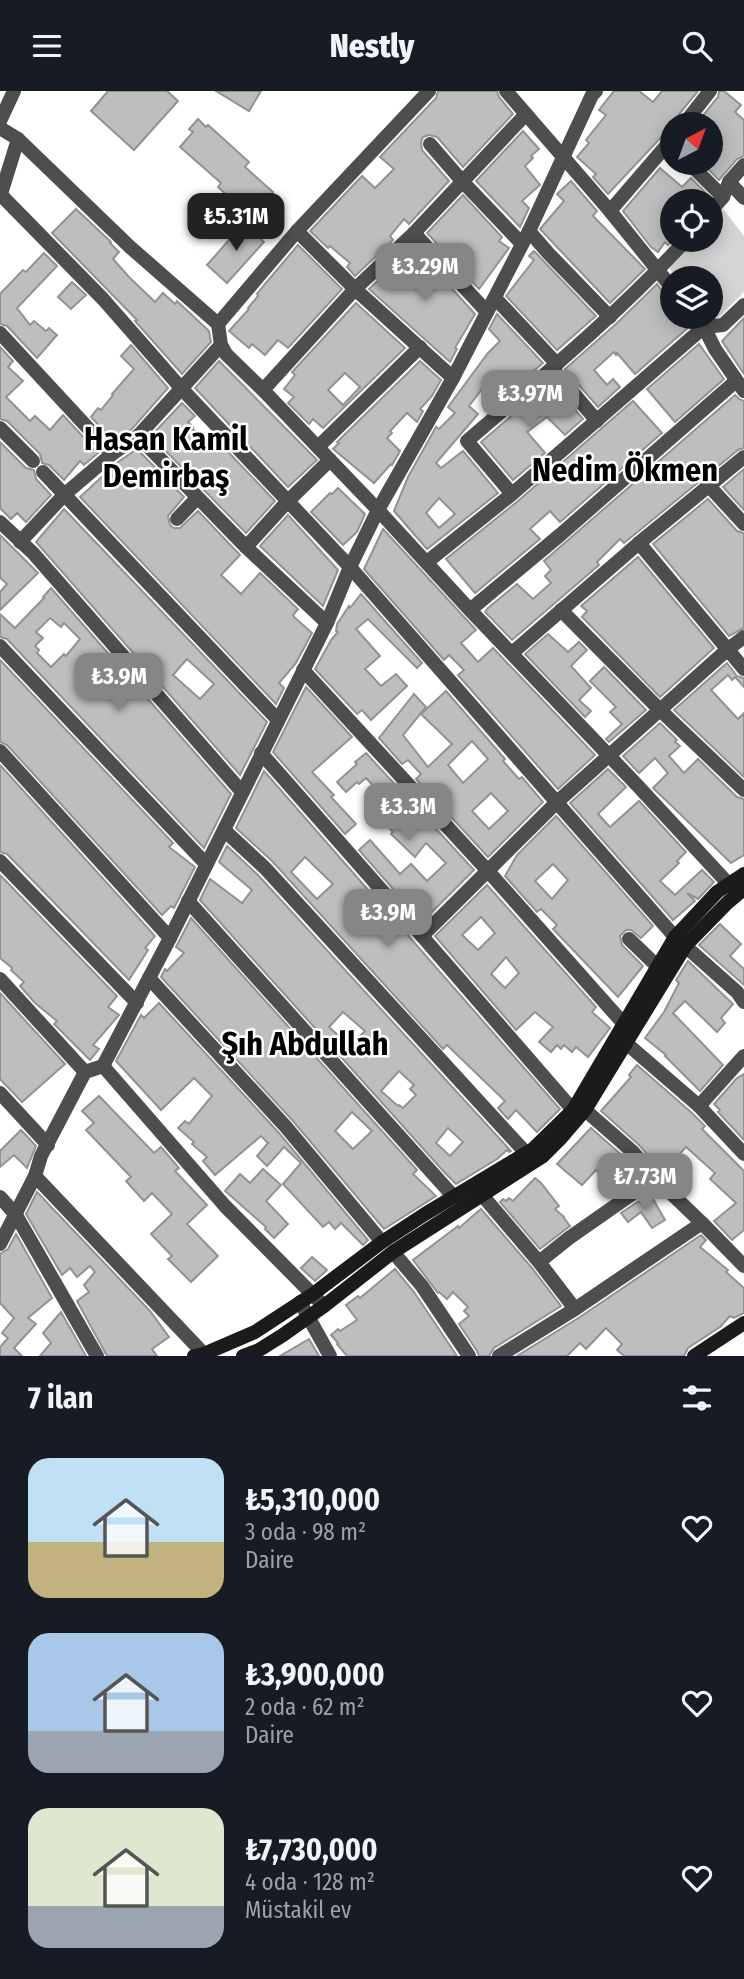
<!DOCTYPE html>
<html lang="tr">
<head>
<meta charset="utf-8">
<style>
  body { margin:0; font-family:"Fira Sans Condensed",sans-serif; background:#242831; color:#f1f3f6; height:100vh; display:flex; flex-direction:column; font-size:26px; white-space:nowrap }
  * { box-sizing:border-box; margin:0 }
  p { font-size:23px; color:#9ea1a6 }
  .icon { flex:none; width:38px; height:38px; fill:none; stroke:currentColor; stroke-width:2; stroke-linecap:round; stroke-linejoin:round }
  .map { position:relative; height:1265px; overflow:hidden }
  .drawer { display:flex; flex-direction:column; background:#171b24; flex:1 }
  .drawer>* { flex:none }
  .needle { width:46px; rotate:41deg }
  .controls { position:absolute; left:660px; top:21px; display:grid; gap:14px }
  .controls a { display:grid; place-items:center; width:63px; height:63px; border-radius:50%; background:#171b24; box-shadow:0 4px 18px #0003; font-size:35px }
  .price { position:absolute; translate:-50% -60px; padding:0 16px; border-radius:14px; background:#858687; color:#fff; font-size:23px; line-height:46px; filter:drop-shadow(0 2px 4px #0008) }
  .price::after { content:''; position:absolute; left:50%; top:42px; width:21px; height:16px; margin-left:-10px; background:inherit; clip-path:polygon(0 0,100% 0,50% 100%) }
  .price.selected { background:#222; color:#fff }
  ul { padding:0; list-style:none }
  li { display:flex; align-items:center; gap:21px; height:175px; padding:0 28px }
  li span { display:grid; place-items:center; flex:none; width:196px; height:140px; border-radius:21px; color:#555 }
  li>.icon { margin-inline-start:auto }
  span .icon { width:84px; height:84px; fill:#fffc; stroke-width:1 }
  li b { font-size:30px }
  h2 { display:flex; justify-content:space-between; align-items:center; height:84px; padding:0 28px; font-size:30px }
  header { display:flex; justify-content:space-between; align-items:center; height:91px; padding:0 28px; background:#171b24; font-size:32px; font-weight:800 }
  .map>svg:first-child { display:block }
  .green { fill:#d5d5d5 }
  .building { fill:#bebebe; stroke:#929292; stroke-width:2; fill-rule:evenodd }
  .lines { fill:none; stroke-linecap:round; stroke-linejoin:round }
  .minor { stroke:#4e4e4e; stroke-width:14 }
  .tertiary { stroke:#4e4e4e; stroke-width:14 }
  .secondary { stroke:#1b1b1b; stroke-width:14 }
  .labels { text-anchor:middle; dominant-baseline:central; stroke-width:5; stroke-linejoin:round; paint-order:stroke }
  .district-label { font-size:32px; font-weight:bold; fill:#000; stroke:#fff }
</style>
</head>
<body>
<header><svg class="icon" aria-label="menu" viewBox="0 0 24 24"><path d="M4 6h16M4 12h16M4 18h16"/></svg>Nestly<svg class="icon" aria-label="search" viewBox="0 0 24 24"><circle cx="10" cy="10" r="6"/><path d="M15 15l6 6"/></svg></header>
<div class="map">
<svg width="744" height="1265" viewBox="0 0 744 1265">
  <rect width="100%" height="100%" fill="#fff"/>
  <path class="green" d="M722,117L744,145V201L720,225L712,231L708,226H710V187H677L667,174L692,149H710L711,129Z"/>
  <g class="building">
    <path d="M108,0H167L178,10L134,59L91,20Z"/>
    <path d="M216,0H261L249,20Z"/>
    <path d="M438,0H497L499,6L513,23L463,76L437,46L429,44L423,46L421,51L422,59L449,90L409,133L404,128L390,145L393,149L355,185L347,176L350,172L330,155L328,157L310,140L362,85L375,97L394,78L380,66L436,7Z"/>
    <path d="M614,0H639L653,11L662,0H698L676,27L675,33H672L670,39L665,42L608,103L593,86L596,83L577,66L589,52L586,49L606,24L599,19Z"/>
    <path d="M719,0H724L741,14L735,21L744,29V65L737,68L719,89L703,73L710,72V33H696L718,6Z"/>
    <path d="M198,28L206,36L208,34L249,71L245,76L273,101L251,126L218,96L221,92L180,56L193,41L189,38Z"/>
    <path d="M523,40L539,58L531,65L533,67L525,75L540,94L522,110L529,117L520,136L476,90Z"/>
    <path d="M660,77L682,96L691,87L710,106L707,110H672V150L668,154L665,151L658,161L651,156L623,120Z"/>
    <path d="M571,90L597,120L593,125L645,178L610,212L540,138L564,110L557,103Z"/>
    <path d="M463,104L502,146L499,150L509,157L479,198L427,142Z"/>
    <path d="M76,118L111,151L110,152L119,161L113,168L129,186L155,211L163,202L175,213L177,210L209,240L211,251L182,283L135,230L137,229L52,142Z"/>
    <path d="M244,132L264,151L227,192L207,174Z"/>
    <path d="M298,154L342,198L288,257L278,249L265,264L252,253L249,257L229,240L249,218L248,217L258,205L257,203L265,193Z"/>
    <path d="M414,156L475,223L455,257L457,258L450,271L369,198Z"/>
    <path d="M534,160L596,225L557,259L506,205L534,169L529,165Z"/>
    <path d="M44,162L57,175L17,217L30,234L34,230L46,240L49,237L57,244L37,267L7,235L0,233V203L23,179L26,181Z"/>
    <path d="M72,191L86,204L71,218L58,206Z"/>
    <path d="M657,193L665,204L672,206V226H686L690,235L635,283L617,262L616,264L614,261L594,279L607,294L613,288L620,296L598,316L565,278L616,233Z"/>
    <path d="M356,212L405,257L323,337L313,328L309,333L288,312L294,306L284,298L295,284L292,281ZM345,282L360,296L343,314L328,299Z"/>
    <path d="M497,223L543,272L502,307L486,293L469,315L478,323L436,372L441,377L463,360L498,402L427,458L394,420L408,386L436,336L439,338L455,322L448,316L488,262L500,250L489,238ZM439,407L455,423L439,437L426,422Z"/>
    <path d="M744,227V283L722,250Z"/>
    <path d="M699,253L724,288L675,331L647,298Z"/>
    <path d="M131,254L168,297L132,338L113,350L91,326L98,317L101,319L113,304L112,303L134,278L121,265Z"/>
    <path d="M0,256L13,270L8,276L23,290L6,306L30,330L35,325L50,339L63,324L98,362L84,374L80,370L64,389L49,374L42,372L40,363L7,330L0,328Z"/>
    <path d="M219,270L317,369L288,396L195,297Z"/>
    <path d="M420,270L441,289L432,305L420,318L423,320L417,331L407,322L390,340L392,342L387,347L400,360L392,374L391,373L374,392L333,358L339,352L337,351Z"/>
    <path d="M551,291L583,328L565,344L547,326L527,341L545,362L513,389L481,351Z"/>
    <path d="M735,304L739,308L744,310V357L738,359L624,452L620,448L597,471L599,474L512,549L485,521L488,517L517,493L533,508L551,492L545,485L551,479L544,470Z"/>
    <path d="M633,310L662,342L560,431L550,420L530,438L540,448L475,502L446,468L518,410Z"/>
    <path d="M182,312L195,325L188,331L193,336L192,337L206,352L213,345L275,410L246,442L151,345Z"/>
    <path d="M0,351L26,377L34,379L36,388L51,404L26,431L17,422L11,428L0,417Z"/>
    <path d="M137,358L184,406L168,425L170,434L174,437H180L198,420L240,464L221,484L241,503L260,482L298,518L293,524L294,526L312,542L296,572L279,592L284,597L276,613L80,406L118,371Z"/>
    <path d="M744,378V419L723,396Z"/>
    <path d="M338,397L365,423L357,441L343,454L311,421L330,402L332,403Z"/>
    <path d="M708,408L737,440L744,442V537L729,545L653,453Z"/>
    <path d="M64,418L267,631L240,684L36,451ZM187,568L214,593L200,608L173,584Z"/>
    <path d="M288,424L338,479L323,515L260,455Z"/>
    <path d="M383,438L476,539L461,552L478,571L493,557L595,664L558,698L458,584L464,579L449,564L444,569L364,478Z"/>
    <path d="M0,444L38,482L0,519V501L7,493L0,487Z"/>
    <path d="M638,466L714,557L660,606L582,526L587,520L581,515Z"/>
    <path d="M51,497L231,703L204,757L7,548L0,546V523L15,537L44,507L43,506ZM50,527L61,536L64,532L80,548L66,565L64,563L51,576L37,562L39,559L35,555L43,547L36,541Z"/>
    <path d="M361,503L422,572L417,577L368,528L356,538L380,565L365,578L381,595L396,583L407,595L371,629L362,619L357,623L315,578L331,549L338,541L336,540L337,533L349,515L350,517Z"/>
    <path d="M548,543L568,561L579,551L587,559L571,575L591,597L579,609L591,620L585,626L525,563Z"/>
    <path d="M0,569L173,752L169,756L195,776L174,817L171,815L162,824L7,654L0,651Z"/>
    <path d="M727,572L737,585L744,587V596L735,586L732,589L728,584L711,599L738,628L744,622V686L674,619Z"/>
    <path d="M604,576L646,619L609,651L606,648L622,633L610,621L616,616L590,590Z"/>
    <path d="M306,596L352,646L312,681L334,704L331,706L356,733L345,743L273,661Z"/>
    <path d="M446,600L505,668L503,670L519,688L522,686L543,711L488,766L416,688L421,683L408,669L402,673L379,647L414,603L426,616L403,644L428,676L452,653L421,623ZM472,650L488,668L463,692L448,674ZM491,702L508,720L489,738L472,720Z"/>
    <path d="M660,632L677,649L675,651L680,655L669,665L684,682L698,668L737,706L744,708V764L731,772L653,697L668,682L655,667L639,682L623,665Z"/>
    <path d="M366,662L474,779L422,831L359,759L370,749L400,783L411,773L427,790L446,772L426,752L415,766L391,743L393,741L379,726L375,728L366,719L382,704L366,687L359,693L357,691L346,701L337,691L357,673L355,671Z"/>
    <path d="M0,674L155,845L145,857L148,859L129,889L7,763L0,761Z"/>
    <path d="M608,678L626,696L598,723L610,736L639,710L686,761L677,770L679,772L660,790L675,804L702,779L714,791L698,808L687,802L695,810L673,829L570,712Z"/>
    <path d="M264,680L560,1018L537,1041L516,1019L508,1028L498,1017L505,1010L447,954L443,958L272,770L236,737ZM305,766L333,793L317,808L291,781Z"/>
    <path d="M556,725L653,835L641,847L631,839H626L620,845L622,854L643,875L618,906L553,838L557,834L541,818L537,821L505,785L517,764ZM553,773L568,789L552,808L535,790Z"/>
    <path d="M227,755L258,784L511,1060L509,1061L507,1059L497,1068L456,1093L445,1082L200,809L210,788L242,812L252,799L219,771ZM343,921L365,940L350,955L329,936ZM399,980L414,994L410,998L416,1004L403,1017L399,1014L398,1015L381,1000ZM448,1037L463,1051L450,1065L436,1052Z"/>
    <path d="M0,784L117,905L108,916L119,924L93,954L99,958L90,969L54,933L57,930L35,912L20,895L24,891L11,879L12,877L0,867Z"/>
    <path d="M487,794L596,916L592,921L610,937L588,966L576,956L572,961L564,954L561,958L557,954L551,961L539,951L553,936L535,921L516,939L435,845ZM481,826L495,842L478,859L462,844ZM506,866L519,882L505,897L491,883Z"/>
    <path d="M191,827L417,1079L413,1083L436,1105L384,1138L293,1030L161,886L165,878L167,880L184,862L176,856ZM352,1021L372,1040L353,1058L335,1040Z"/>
    <path d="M720,833L741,853L730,865L744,878V894L699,854Z"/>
    <path d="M688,870L733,913L721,927L725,932L717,941L685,910L673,922L723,974L700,1000L665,965L666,964L645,947L664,921L679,892L676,889Z"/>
    <path d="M0,902L65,973L22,1011L0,988Z"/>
    <path d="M159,912L279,1042L368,1149L363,1154L341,1132L335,1138L329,1131L323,1136L283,1093L301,1072L284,1056L267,1075L257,1065L268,1052L261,1045L215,1084L203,1070L207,1066L192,1053L194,1051L178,1037L185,1030L189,1033L212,1005L194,987L161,1019L116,970L141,924L144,927Z"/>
    <path d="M637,974L692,1022L705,1035L702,1038L744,1080V1139L732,1149L714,1130L736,1112L710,1088L715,1082L686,1056L663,1081L639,1054L601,1020L631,986L629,984Z"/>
    <path d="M744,983V1049L718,1021L720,1019L714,1013L737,987Z"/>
    <path d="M99,1005L154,1062L161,1056L179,1077L175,1080L207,1114L187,1133L218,1165L191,1191L168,1168L172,1165L151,1143L172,1123L152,1102L144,1110L126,1090L131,1086L86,1039L94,1032L82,1020Z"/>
    <path d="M591,1037L626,1068L639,1083L636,1087L637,1088L616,1102L617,1101L596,1079L582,1094L557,1073Z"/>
    <path d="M21,1039L36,1055L27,1077L14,1064L0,1076V1060Z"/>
    <path d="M263,1078L281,1094L266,1110L288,1133L274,1147L265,1138L266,1136L225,1100L240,1083L250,1092Z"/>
    <path d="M535,1087L541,1092L559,1115L555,1118L564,1126V1127L570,1135L540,1158L500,1111L503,1108L506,1110L509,1107L513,1110Z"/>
    <path d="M37,1101L150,1220L169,1246L152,1258L157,1265H107L77,1210L89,1201L84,1194L95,1181L90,1175L77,1186L70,1177L62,1184L26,1123Z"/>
    <path d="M653,1108L665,1129L652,1137L641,1121L628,1131L621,1122L639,1110L644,1116Z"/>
    <path d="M481,1118L532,1177L561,1215L494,1257L489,1265H479L477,1260L459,1233L469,1225L464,1220L468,1216L453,1201L447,1208L439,1201L438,1202L413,1169L458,1135L459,1137Z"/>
    <path d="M16,1143L52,1207L28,1227L36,1233L14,1257L22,1265H0V1256L8,1247L2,1242L14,1227L0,1212V1163L8,1158Z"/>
    <path d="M701,1144L706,1149L700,1156L728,1179L726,1181L744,1197V1222L734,1227L730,1225L720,1236L688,1257L684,1265H624L617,1259L622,1253L606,1237L586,1258L580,1252L567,1265H517L580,1226Z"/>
    <path d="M312,1166L327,1179L315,1190L301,1177Z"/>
    <path d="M395,1178L414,1201L457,1265H347L337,1253L338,1252L331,1244L338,1238L340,1240L357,1229L346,1214L358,1205L360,1207Z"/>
    <path d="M61,1221L86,1265H40L51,1252L43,1242Z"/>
    <path d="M309,1248L319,1265H280Z"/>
  </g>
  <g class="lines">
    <g class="minor">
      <path d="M506,0L610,120L672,197"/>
      <path d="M684,33L710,0"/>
      <path d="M0,37L18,48L130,156L218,233L221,254L226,263L263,299L378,419L470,519L637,694L736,801"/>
      <path d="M430,53L462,90L522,153"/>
      <path d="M689,72L723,106"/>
      <path d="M729,91L744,107"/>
      <path d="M1,104L103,208L181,297L350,476L675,846L737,901L744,911"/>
      <path d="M610,120L672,48"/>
      <path d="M710,121L723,106L729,91L744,74"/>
      <path d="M297,140L355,198L453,287"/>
      <path d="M529,140L549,163L610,226"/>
      <path d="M414,142L487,221"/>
      <path d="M495,207L557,273"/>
      <path d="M695,226L704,236L715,258L744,300"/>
      <path d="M218,233L297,140L429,0"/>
      <path d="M0,242L112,363"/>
      <path d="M552,277L597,330"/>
      <path d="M263,299L355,198L414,142L526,23"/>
      <path d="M0,337L33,370"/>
      <path d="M138,345L246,456L327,532"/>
      <path d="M318,356L420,256"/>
      <path d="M43,381L278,629"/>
      <path d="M709,395L744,433"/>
      <path d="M512,403L467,350C543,285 619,222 686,149"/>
      <path d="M177,428L197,407"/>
      <path d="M0,431L33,462L242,701"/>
      <path d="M20,451L65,403L112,363L138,345L221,254"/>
      <path d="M639,452L744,578"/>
      <path d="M246,456L287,411L330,369"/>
      <path d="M427,471L512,403L704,236L723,234L744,214"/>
      <path d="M470,519L560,444L736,290"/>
      <path d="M561,519L659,618L744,699"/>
      <path d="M0,555L206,773"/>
      <path d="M512,562L639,452L744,366"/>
      <path d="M303,579L488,780L631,941"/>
      <path d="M0,660L170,847"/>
      <path d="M261,662L422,845L573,1019"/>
      <path d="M224,739L265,777L526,1062"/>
      <path d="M0,770L137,912"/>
      <path d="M188,810L454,1106"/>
      <path d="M629,848L658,876"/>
      <path d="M149,887L286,1036L382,1151"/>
      <path d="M0,888L85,981"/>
      <path d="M626,952L699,1015L744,1063"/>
      <path d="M103,975L225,1115L324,1215"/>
      <path d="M0,1002L48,1054"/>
      <path d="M699,1015L744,965"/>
      <path d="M585,1019L633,1061L655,1087L702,1132L744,1175"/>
      <path d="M35,1085L204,1263"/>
      <path d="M482,1104L539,1171L575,1218"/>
      <path d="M0,1106L16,1124L97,1265"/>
      <path d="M393,1161L422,1195L469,1265"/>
      <path d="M539,1171L569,1147L655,1087"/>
      <path d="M300,1211L330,1265"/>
      <path d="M499,1265L575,1218L702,1132"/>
    </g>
    <g class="tertiary">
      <path d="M0,30L14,0"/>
      <path d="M0,106L18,48"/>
      <path d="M422,845L556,712L728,558L744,546"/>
      <path d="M0,1153L35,1085L41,1065L85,981L103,975L170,847L327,532L350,476L378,419L453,287L529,140L592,4L596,0"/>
    </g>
    <g class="secondary">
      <path d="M194,1265L204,1263L255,1241L313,1203L382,1151L425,1123L533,1058L573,1019L675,846L717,801L744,783"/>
      <path d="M243,1265L259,1259L283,1244L324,1215L393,1161L543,1065L561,1047L585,1019L686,854L727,812L744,798"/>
      <path d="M694,1265L744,1232"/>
    </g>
  </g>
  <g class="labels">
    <g class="district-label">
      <text x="166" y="348">Hasan Kamil<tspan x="166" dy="37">Demirbaş</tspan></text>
      <text x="625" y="379">Nedim Ökmen</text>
      <text x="305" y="953">Şıh Abdullah</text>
    </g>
  </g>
</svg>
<div class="controls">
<a><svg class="needle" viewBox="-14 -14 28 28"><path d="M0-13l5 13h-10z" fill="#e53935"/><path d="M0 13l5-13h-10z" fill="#9ea1a6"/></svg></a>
<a><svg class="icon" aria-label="locate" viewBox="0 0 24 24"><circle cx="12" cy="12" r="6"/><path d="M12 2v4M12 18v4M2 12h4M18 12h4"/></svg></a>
<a><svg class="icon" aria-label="layers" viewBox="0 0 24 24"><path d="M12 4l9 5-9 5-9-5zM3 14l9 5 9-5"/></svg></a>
</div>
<b class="price selected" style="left:236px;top:162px">₺5.31M</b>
<b class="price" style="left:425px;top:212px">₺3.29M</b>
<b class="price" style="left:530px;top:339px">₺3.97M</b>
<b class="price" style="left:119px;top:622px">₺3.9M</b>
<b class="price" style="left:408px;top:752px">₺3.3M</b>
<b class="price" style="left:388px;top:858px">₺3.9M</b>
<b class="price" style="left:645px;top:1122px">₺7.73M</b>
</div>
<section class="drawer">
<h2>7 ilan<svg class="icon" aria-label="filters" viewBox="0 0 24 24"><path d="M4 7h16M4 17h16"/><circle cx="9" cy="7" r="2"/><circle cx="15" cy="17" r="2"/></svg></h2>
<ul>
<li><span style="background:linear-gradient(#bfe0f5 60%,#c2b280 0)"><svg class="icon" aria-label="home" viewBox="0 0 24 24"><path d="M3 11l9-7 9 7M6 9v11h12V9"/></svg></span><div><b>₺5,310,000</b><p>3 oda · 98 m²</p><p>Daire</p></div><svg class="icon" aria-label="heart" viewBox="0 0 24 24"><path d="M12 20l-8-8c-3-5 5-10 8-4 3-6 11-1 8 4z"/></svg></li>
<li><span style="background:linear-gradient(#a9c7e8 70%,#9aa5b1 0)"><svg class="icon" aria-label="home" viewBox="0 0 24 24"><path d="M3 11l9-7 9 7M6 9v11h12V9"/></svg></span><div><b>₺3,900,000</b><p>2 oda · 62 m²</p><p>Daire</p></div><svg class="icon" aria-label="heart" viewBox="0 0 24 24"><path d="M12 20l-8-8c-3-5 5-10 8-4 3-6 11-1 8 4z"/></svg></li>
<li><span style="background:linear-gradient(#dfe7d0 70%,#9aa5b1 0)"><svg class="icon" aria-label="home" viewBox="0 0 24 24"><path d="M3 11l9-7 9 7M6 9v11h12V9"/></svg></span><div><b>₺7,730,000</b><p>4 oda · 128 m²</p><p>Müstakil ev</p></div><svg class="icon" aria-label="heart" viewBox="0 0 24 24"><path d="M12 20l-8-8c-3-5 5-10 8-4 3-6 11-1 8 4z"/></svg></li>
</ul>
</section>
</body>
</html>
